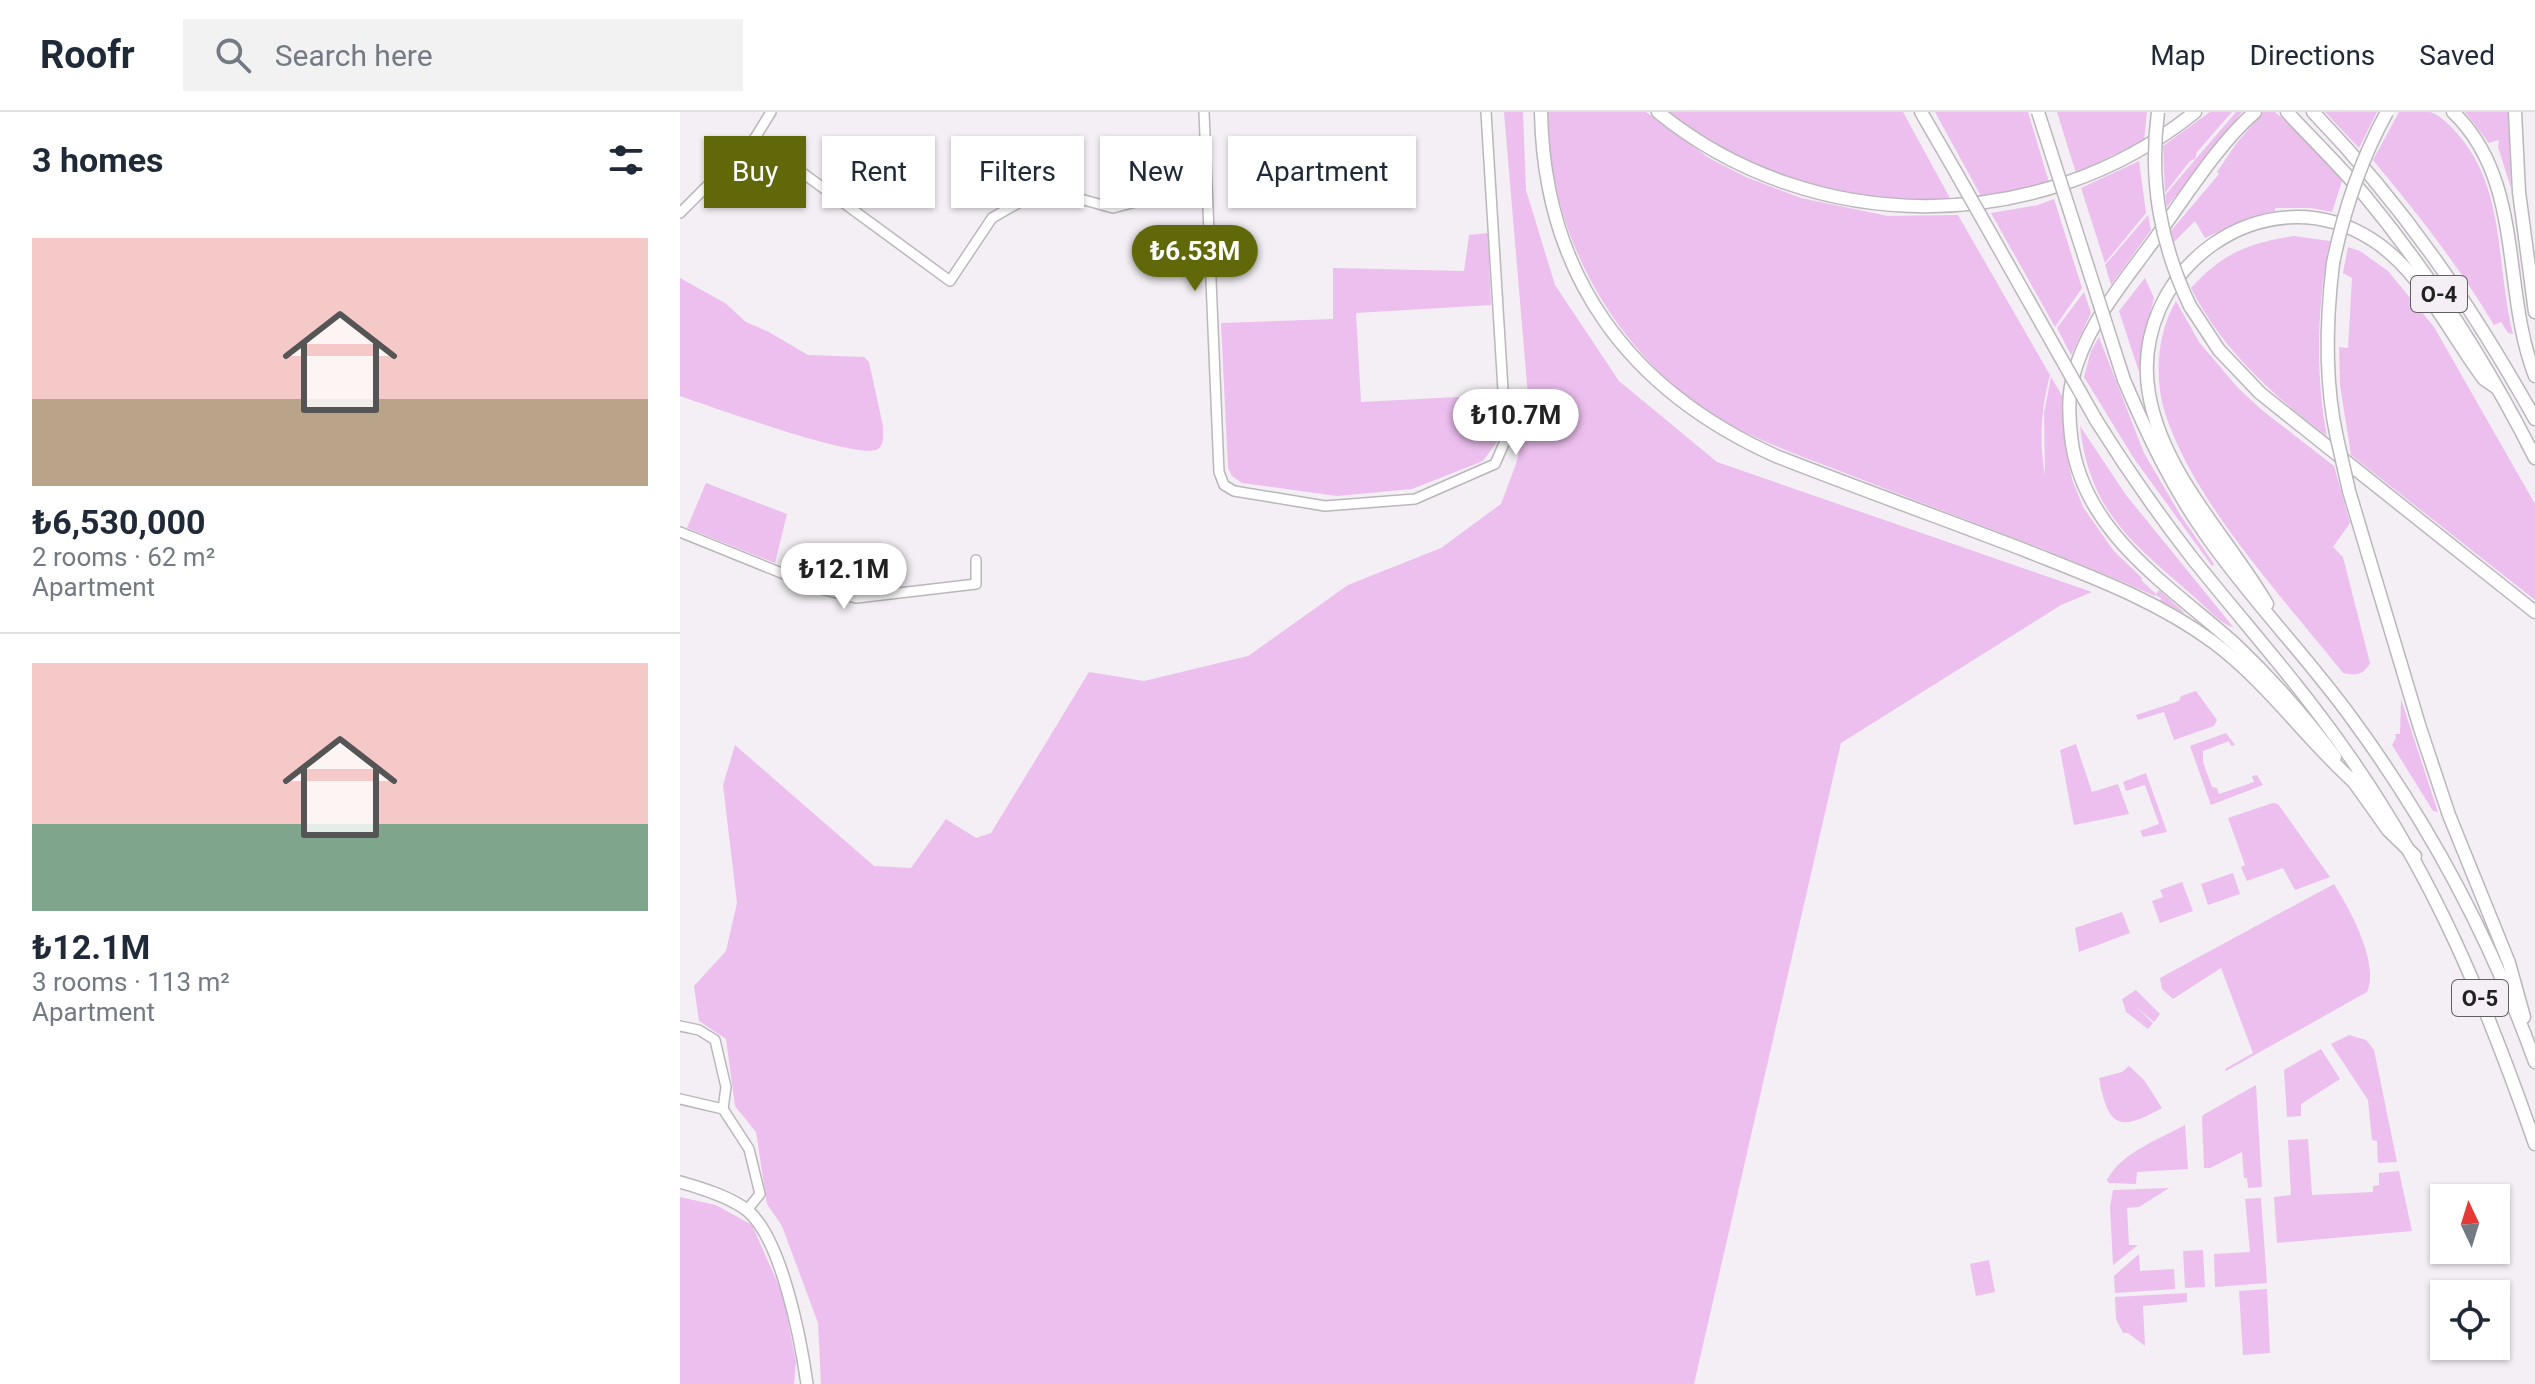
<!DOCTYPE html>
<html lang="en">
<head>
<meta charset="utf-8">
<style>
  body { margin:0; font-family:Roboto,sans-serif; background:#f2f2f3; color:#1f2937; height:100vh; display:flex; flex-direction:column; font-size:30px; white-space:nowrap }
  * { box-sizing:border-box; margin:0 }
  p { font-size:26px; color:#747a83 }
  .icon { flex:none; width:44px; height:44px; fill:none; stroke:currentColor; stroke-width:2; stroke-linecap:round; stroke-linejoin:round }
  .map { position:relative; flex:1; overflow:hidden }
  .drawer { display:flex; flex-direction:column; background:#fff; width:680px }
  .drawer>* { flex:none }
  .top-card { position:absolute; left:24px; top:24px; width:760px; height:72px; display:flex; gap:16px }
  .needle { width:52px; rotate:356deg }
  .tools { position:absolute; left:1750px; top:1072px; display:grid; gap:16px }
  .tools a { display:grid; place-items:center; width:80px; height:80px; border-radius:0px; background:#fff; box-shadow:0 2px 6px #0004; font-size:40px }
  .price { position:absolute; translate:-50% -68px; padding:0 18px; border-radius:28px; background:#fff; color:#222; font-size:26px; line-height:52px; filter:drop-shadow(0 2px 4px #0008) }
  .price::after { content:''; position:absolute; left:50%; top:48px; width:24px; height:18px; margin-left:-12px; background:inherit; clip-path:polygon(0 0,100% 0,50% 100%) }
  .price.active { background:#61680a; color:#fff }
  ul { padding:0; list-style:none }
  li { display:grid; align-content:center; gap:16px; height:424px; padding:0 32px }
  li+li { border-top:2px solid #e0e1e3 }
  li span { display:grid; place-items:center; height:248px; border-radius:0px; color:#555 }
  li>.icon { margin-inline-start:auto }
  span .icon { width:144px; height:144px; fill:#fffc; stroke-width:1 }
  li b { font-size:34px }
  h2 { display:flex; justify-content:space-between; align-items:center; height:96px; padding:0 32px; font-size:34px }
  .chip { padding:0 28px; border-radius:0px; background:#fff; box-shadow:0 2px 6px #0004; font-size:28px; line-height:72px }
  .chip.active { background:#61680a; color:#fff }
  header { display:flex; align-items:center; gap:48px; box-sizing:border-box; height:112px; padding:0 40px; background:#fff; border-bottom:2px solid #e0e1e3 }
  header strong { font-size:38px }
  nav { display:flex; gap:44px; margin-inline-start:auto; font-size:28px }
  .search { width:560px; height:72px; background:#f2f2f3; display:flex; align-items:center; gap:20px; box-sizing:border-box; padding:0 28px; border-radius:0px; color:#747a83; font-size:30px }
  main { display:flex; flex:1; min-height:0 }
  .map>svg:first-child { display:block }
  .green { fill:#ecbfef }
  .lines { fill:none; stroke-linecap:round; stroke-linejoin:round }
  .minor-casing { stroke:#bbb6bb; stroke-width:12 }
  .major-casing { stroke:#bbb6bb; stroke-width:14 }
  .highway-casing { stroke:#bbb6bb; stroke-width:15 }
  .minor { stroke:#fff; stroke-width:9 }
  .major { stroke:#fff; stroke-width:11 }
  .highway { stroke:#fff; stroke-width:12 }
  .highway-bridge-casing { stroke:#bbb6bb; stroke-width:15; stroke-linecap:butt }
  .highway-bridge { stroke:#fff; stroke-width:12 }
  .labels { text-anchor:middle; dominant-baseline:central; stroke-width:8; stroke-linejoin:round; paint-order:stroke }
  .shield { fill:#f3eff4; stroke:#615f61; stroke-width:2 }
  .shield-label { font-size:22px; font-weight:bold; fill:#222122 }
</style>
</head>
<body>
<header>
<strong>Roofr</strong>
<div class="search"><svg class="icon" aria-label="search" viewBox="0 0 24 24"><circle cx="10" cy="10" r="6"/><path d="M15 15l6 6"/></svg>Search here</div>
<nav><a>Map</a><a>Directions</a><a>Saved</a></nav>
</header>
<main>
<section class="drawer">
<h2>3 homes<svg class="icon" aria-label="filters" viewBox="0 0 24 24"><path d="M4 7h16M4 17h16"/><circle cx="9" cy="7" r="2"/><circle cx="15" cy="17" r="2"/></svg></h2>
<ul>
<li><span style="background:linear-gradient(#f6c9c9 65%,#b9a48a 0)"><svg class="icon" aria-label="home" viewBox="0 0 24 24"><path d="M3 11l9-7 9 7M6 9v11h12V9"/></svg></span><div><b>₺6,530,000</b><p>2 rooms · 62 m²</p><p>Apartment</p></div></li>
<li><span style="background:linear-gradient(#f6c9c9 65%,#7fa58c 0)"><svg class="icon" aria-label="home" viewBox="0 0 24 24"><path d="M3 11l9-7 9 7M6 9v11h12V9"/></svg></span><div><b>₺12.1M</b><p>3 rooms · 113 m²</p><p>Apartment</p></div></li>
</ul>
</section>
<div class="map">
<svg width="1855" height="1272" viewBox="0 0 1855 1272">
  <rect width="100%" height="100%" fill="#f3eff4"/>
  <g class="green">
    <path d="M824,0H843L846,78L875,173L939,269L1037,350L1412,480L1381,493L1161,631L1014,1272H141L138,1211L102,1114L87,1092L76,1020L55,994L46,927L19,909L14,874L46,839L57,791L43,673L55,633L194,754L231,756L266,707L296,726L311,721L409,560L464,569L568,544L668,473L761,436L821,392L836,352L849,296Z"/>
    <path d="M868,0H966L1029,46L1066,65L1121,86L1208,104L1278,103L1370,263C1361,297 1359,329 1365,364L1364,301L1371,265L1386,290L1384,311L1386,339L1392,367L1403,395L1433,438L1462,466L1461,468L1476,482L1479,478L1506,502L1480,489L1481,486L1476,483L1475,484C1373,438 1268,402 1165,361C1114,341 1062,324 1017,292C926,225 867,113 868,0Z"/>
    <path d="M989,0H1223L1271,88C1165,92 1073,65 989,0Z"/>
    <path d="M1255,0H1348L1369,70L1302,86Z"/>
    <path d="M1377,0H1467L1464,28L1396,61Z"/>
    <path d="M1530,0H1552L1517,40L1515,47L1510,49L1485,81L1483,34Z"/>
    <path d="M1556,0H1562L1487,95L1485,83Z"/>
    <path d="M1583,0H1595L1614,16L1662,69L1652,100L1630,96H1595V99L1568,106L1525,126L1515,109L1494,130L1490,120L1539,62L1537,60L1556,32Z"/>
    <path d="M1645,0H1697L1679,36Z"/>
    <path d="M1719,0C1728,0 1741,0 1750,0C1758,2 1769,12 1774,18C1827,74 1815,151 1833,222L1828,221L1821,210L1814,213C1779,154 1737,101 1693,48Z"/>
    <path d="M1785,0H1828L1831,76L1818,35L1819,28L1809,31Z"/>
    <path d="M1459,49L1466,101L1425,151L1401,76Z"/>
    <path d="M1374,87L1402,176L1375,215L1311,101L1358,93Z"/>
    <path d="M1468,103L1471,118L1431,173L1425,153Z"/>
    <path d="M808,121L811,193L676,201L681,290L816,283L819,327L803,349L732,377L657,384L562,371L552,364L548,356L541,211L653,207V156L784,159L789,123Z"/>
    <path d="M1614,124L1650,129C1637,190 1635,263 1647,324C1592,283 1541,236 1511,176C1543,141 1568,131 1614,124Z"/>
    <path d="M1668,135L1680,139L1708,159L1754,215L1855,392V488L1671,343L1660,273L1659,235L1668,236L1672,166L1663,161Z"/>
    <path d="M0,166L45,191L66,210L89,220L128,243L184,245L189,250L203,314C203,321 205,332 198,337C180,349 27,293 0,284Z"/>
    <path d="M1465,166L1474,186L1462,232L1459,260L1439,199Z"/>
    <path d="M1404,180L1411,201L1391,243L1377,216Z"/>
    <path d="M1496,189L1519,230L1558,276L1583,299L1654,354L1670,411L1653,435L1663,445L1690,551C1684,563 1676,564 1663,561C1603,485 1515,393 1485,301C1474,266 1477,221 1496,189Z"/>
    <path d="M1419,225L1464,341L1501,404L1534,452L1532,454L1453,345L1404,265L1411,239Z"/>
    <path d="M1400,314L1446,383L1554,516C1539,511 1524,493 1511,482C1451,430 1409,398 1400,314Z"/>
    <path d="M26,371L107,402L95,451L7,416Z"/>
    <path d="M1516,579L1537,608L1534,614L1494,628L1484,600L1458,608L1456,603L1499,589L1501,584Z"/>
    <path d="M1721,587L1758,700L1753,699L1712,633L1716,626L1715,622H1720Z"/>
    <path d="M1546,621L1555,633L1551,634L1549,629L1523,639V650L1532,675L1537,676L1539,682L1574,670L1572,664L1577,663L1583,673L1531,693L1510,634Z"/>
    <path d="M1396,632L1412,680L1438,672L1449,702L1394,713L1380,638Z"/>
    <path d="M1466,661L1487,720L1463,725L1460,719L1479,712L1465,673L1446,679L1443,670Z"/>
    <path d="M1593,691L1598,692L1650,765L1615,778L1603,756L1567,769L1561,755L1565,753L1548,706Z"/>
    <path d="M1553,761L1560,782L1528,793L1521,772Z"/>
    <path d="M1502,770L1513,799L1480,811L1472,789L1483,785L1480,778Z"/>
    <path d="M1654,772C1669,796 1700,851 1687,880L1546,959L1545,957L1573,941L1541,856L1493,887L1482,877L1480,866Z"/>
    <path d="M1442,800L1450,821L1399,840L1395,816Z"/>
    <path d="M1456,878L1480,902L1474,910L1454,893L1473,911L1468,917L1446,900L1442,887Z"/>
    <path d="M1669,923L1686,928L1694,938L1717,1050L1698,1051L1697,1029L1692,1028L1688,988L1651,932Z"/>
    <path d="M1641,937L1660,967L1621,992V1004L1607,1005L1604,958Z"/>
    <path d="M1449,954L1464,968L1482,996C1438,1021 1428,1014 1419,966L1442,960Z"/>
    <path d="M1576,973L1582,1075L1568,1076L1567,1066H1564L1562,1040L1530,1056H1524L1522,1006L1523,1003Z"/>
    <path d="M1505,1013L1508,1057L1457,1060L1456,1072L1429,1071L1427,1068C1442,1040 1478,1028 1505,1013Z"/>
    <path d="M1628,1027L1632,1083L1693,1080V1074L1699,1073V1061L1719,1059L1732,1119L1597,1131L1594,1085L1611,1083L1608,1028Z"/>
    <path d="M1489,1076L1459,1095L1447,1096L1449,1133H1458L1433,1153L1430,1095L1433,1078Z"/>
    <path d="M0,1085L36,1093L72,1113L103,1183L116,1250L114,1272H0Z"/>
    <path d="M1581,1086L1587,1171L1535,1175L1534,1142L1570,1140L1565,1087Z"/>
    <path d="M1523,1138L1525,1175L1505,1176L1503,1139Z"/>
    <path d="M1459,1142L1460,1159L1494,1157L1495,1177L1435,1181L1434,1164Z"/>
    <path d="M1309,1148L1315,1180L1296,1184L1290,1152Z"/>
    <path d="M1587,1177L1590,1241L1563,1243L1559,1179Z"/>
    <path d="M1507,1181V1190L1463,1194L1465,1234L1448,1221H1443L1436,1207L1435,1185Z"/>
  </g>
  <g class="lines">
    <g class="minor-casing">
      <g id="minor">
        <path d="M524,0L539,360L544,373L554,379L645,394L735,387L815,352L826,327L806,0"/>
        <path d="M75,26L270,169L312,106L347,86L379,81L433,96L527,71"/>
        <path d="M0,101L75,26L91,0"/>
        <path d="M0,420L141,477L176,486L296,472V448"/>
        <path d="M0,914L19,918L35,928L46,975L43,997"/>
        <path d="M0,987L43,997L69,1037L80,1082L67,1098"/>
      </g>
    </g>
    <g class="major-casing">
      <path id="major" d="M0,1070C21,1076 51,1085 68,1099C102,1128 121,1229 127,1272"/>
    </g>
    <g class="highway-casing">
      <g id="highway">
        <path d="M861,0C864,164 949,278 1096,344C1180,377 1264,407 1347,439C1412,465 1476,488 1533,530C1587,570 1625,626 1675,671"/>
        <path d="M978,0C1133,126 1360,125 1515,0"/>
        <path d="M1241,0L1278,64"/>
        <path d="M1575,0C1535,34 1496,100 1463,143C1434,182 1403,221 1392,269C1388,286 1389,306 1391,324C1401,420 1489,473 1555,532C1592,567 1625,605 1655,645"/>
        <path d="M1607,0C1633,28 1661,55 1686,85C1752,165 1808,253 1855,346"/>
        <path d="M1633,0C1724,94 1791,193 1855,307"/>
        <path d="M1773,0C1845,69 1821,177 1855,264"/>
        <path d="M1835,0L1839,80L1855,200"/>
        <path d="M1653,151C1646,209 1644,268 1657,326"/>
        <path d="M1510,194L1539,238L1580,281L1855,500"/>
        <path d="M1444,268C1467,322 1492,375 1526,423C1571,488 1627,544 1673,608C1750,713 1811,828 1855,950"/>
        <path d="M1416,308C1446,356 1478,402 1513,447C1564,511 1620,573 1667,641C1754,764 1806,891 1855,1032"/>
        <path d="M1669,379L1740,616L1769,703L1829,851L1844,905"/>
        <path d="M1587,492C1547,424 1483,362 1469,282C1448,160 1583,59 1691,127C1741,158 1769,221 1804,267L1817,276"/>
        <path d="M1671,666L1708,718L1735,744"/>
      </g>
    </g>
    <use href="#minor" class="minor"/>
    <use href="#major" class="major"/>
    <use href="#highway" class="highway"/>
    <g class="highway-bridge-casing">
      <g id="highway-bridge">
        <path d="M1358,0L1444,268"/>
        <path d="M1478,0C1469,69 1480,131 1510,194"/>
        <path d="M1278,64L1416,308"/>
        <path d="M1653,151C1664,98 1681,47 1707,0"/>
        <path d="M1657,326L1669,379"/>
      </g>
    </g>
    <use href="#highway-bridge" class="highway-bridge"/>
  </g>
  <g class="labels">
    <g class="shield">
      <rect x="1731" y="164" width="56" height="36" rx="6"/>
      <rect x="1772" y="868" width="56" height="36" rx="6"/>
    </g>
    <g class="shield-label">
      <text x="1759" y="182">O-4</text>
      <text x="1800" y="886">O-5</text>
    </g>
  </g>
</svg>
<div class="tools">
<a><svg class="needle" viewBox="-14 -14 28 28"><path d="M0-13l5 13h-10z" fill="#e53935"/><path d="M0 13l5-13h-10z" fill="#747a83"/></svg></a>
<a><svg class="icon" aria-label="locate" viewBox="0 0 24 24"><circle cx="12" cy="12" r="6"/><path d="M12 2v4M12 18v4M2 12h4M18 12h4"/></svg></a>
</div>
<b class="price active" style="left:515px;top:181px">₺6.53M</b>
<b class="price" style="left:836px;top:345px">₺10.7M</b>
<b class="price" style="left:164px;top:499px">₺12.1M</b>
<div class="top-card">
<a class="chip active">Buy</a>
<a class="chip">Rent</a>
<a class="chip">Filters</a>
<a class="chip">New</a>
<a class="chip">Apartment</a>
</div>
</div>
</main>
</body>
</html>
